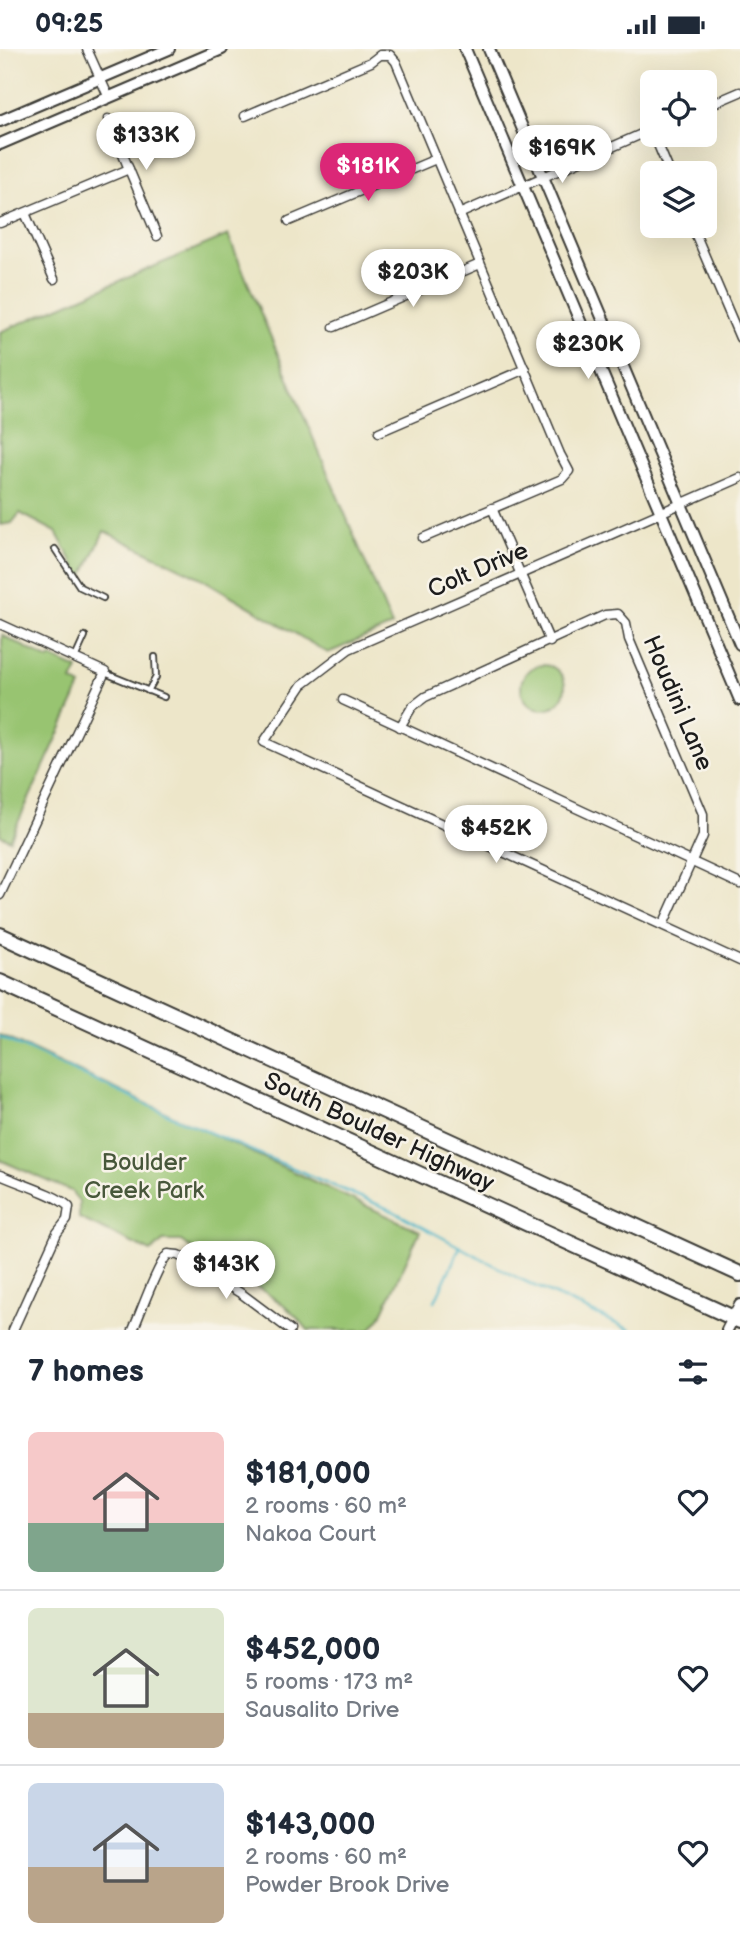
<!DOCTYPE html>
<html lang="en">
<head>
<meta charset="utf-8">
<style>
  body { margin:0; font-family:"Balsamiq Sans",sans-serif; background:#f2f2f3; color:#1f2937; height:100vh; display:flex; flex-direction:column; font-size:26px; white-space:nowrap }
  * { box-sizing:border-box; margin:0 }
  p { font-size:23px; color:#747a83 }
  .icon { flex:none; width:38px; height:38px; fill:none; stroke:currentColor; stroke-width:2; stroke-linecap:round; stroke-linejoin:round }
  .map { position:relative; height:1281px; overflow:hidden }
  .sheet { display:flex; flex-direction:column; background:#fff; flex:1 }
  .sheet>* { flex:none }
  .controls { position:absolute; left:640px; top:21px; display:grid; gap:14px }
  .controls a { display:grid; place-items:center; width:77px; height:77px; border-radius:10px; background:#fff; box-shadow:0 7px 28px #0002; font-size:35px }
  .price { position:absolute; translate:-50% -60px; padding:0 16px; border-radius:24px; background:#fff; color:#222; font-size:23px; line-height:46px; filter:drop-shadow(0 2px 4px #0008) }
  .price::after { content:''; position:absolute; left:50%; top:42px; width:21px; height:16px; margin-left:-10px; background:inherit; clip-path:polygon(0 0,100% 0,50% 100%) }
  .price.active { background:#db2777; color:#fff }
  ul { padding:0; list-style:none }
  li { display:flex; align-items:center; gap:21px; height:175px; padding:0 28px }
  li+li { border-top:2px solid #e0e1e3 }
  li span { display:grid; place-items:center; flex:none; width:196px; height:140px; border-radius:10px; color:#555 }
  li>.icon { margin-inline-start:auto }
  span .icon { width:84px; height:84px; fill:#fffc; stroke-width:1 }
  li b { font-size:30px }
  h2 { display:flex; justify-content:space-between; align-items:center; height:84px; padding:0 28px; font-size:30px }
  .status { display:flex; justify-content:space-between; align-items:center; height:49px; padding:0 35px; background:#fff; direction:ltr }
  .status svg { height:19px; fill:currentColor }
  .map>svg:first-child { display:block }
  .green { fill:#98c471; stroke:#5a7046; stroke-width:2 }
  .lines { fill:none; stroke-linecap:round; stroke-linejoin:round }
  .stream { stroke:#48b3c6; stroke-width:2.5 }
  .service-casing { stroke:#3b3a36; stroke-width:8 }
  .minor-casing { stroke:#3b3a36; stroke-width:11 }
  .tertiary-casing { stroke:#3b3a36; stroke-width:14 }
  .primary-casing { stroke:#3b3a36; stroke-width:18 }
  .service { stroke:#fff; stroke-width:4.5 }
  .minor { stroke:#fff; stroke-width:8 }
  .tertiary { stroke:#fff; stroke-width:10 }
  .primary { stroke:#fff; stroke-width:14 }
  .labels { text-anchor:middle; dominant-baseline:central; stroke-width:5; stroke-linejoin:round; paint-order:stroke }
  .street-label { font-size:24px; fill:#1c1c1c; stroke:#f7f3e8 }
  .park-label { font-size:24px; fill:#47573a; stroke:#f7f3e8 }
</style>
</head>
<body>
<div class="status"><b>09:25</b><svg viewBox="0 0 49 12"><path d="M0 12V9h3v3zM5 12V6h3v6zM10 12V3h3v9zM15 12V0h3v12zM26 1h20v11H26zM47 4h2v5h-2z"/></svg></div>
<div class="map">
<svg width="740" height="1281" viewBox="0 0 740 1281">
  <rect width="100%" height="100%" fill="#f7f3e8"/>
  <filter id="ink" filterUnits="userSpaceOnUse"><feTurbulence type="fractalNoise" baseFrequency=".0143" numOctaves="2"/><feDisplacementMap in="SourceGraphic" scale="14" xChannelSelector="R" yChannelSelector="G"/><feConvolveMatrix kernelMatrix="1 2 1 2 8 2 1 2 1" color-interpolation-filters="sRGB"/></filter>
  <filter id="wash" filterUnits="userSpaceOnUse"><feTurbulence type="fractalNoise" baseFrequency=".00686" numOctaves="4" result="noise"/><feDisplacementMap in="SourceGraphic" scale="28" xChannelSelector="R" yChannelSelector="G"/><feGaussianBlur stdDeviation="1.57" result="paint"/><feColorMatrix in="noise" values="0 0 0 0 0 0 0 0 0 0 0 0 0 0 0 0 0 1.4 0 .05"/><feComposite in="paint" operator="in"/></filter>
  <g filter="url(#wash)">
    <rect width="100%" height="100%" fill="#ede6c9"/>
    <g class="green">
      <path d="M228,186L392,577L328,604L199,528L104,482L82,530L56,483L20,464L12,474L0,476V283Z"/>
      <path d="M2,586L49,611L51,608L78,620L72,632L81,637L10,791L0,786Z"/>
      <circle cx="543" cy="638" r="22"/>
      <path d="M0,986L420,1182L380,1269L370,1281H308C278,1241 220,1222 181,1192H163L151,1203L79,1169V1152L71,1142L0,1111Z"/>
    </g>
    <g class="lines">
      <g class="stream">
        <path d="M0,988L185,1073L393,1162L518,1229L630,1281"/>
        <path d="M435,1252L460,1198"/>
      </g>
    </g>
  </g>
  <g filter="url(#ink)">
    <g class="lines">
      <g class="service-casing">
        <g id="service">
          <path d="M55,500L80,538L103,549"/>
          <path d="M75,609L85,587"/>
          <path d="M105,624L164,648"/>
          <path d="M148,642L156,628L155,608"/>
        </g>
      </g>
      <g class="minor-casing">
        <g id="minor">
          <path d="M87,0L109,49"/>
          <path d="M705,58L740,43"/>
          <path d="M245,67L371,13L380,6H390L396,13L560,405L569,422L562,430L423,489"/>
          <path d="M108,70L157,187"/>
          <path d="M654,86L670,124"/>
          <path d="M25,164L54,230"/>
          <path d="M459,165L653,80"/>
          <path d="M289,172L436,110"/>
          <path d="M0,174L129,120"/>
          <path d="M692,177L740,289"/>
          <path d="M334,278L480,215"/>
          <path d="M379,383L525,320"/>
          <path d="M740,429L349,600L302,636L264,693L740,912"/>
          <path d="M492,459L550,593"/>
          <path d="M0,575L105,623L0,846"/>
          <path d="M343,651L740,835"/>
          <path d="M400,678L412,658L425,648L605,566L618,565L626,574L629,590L703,765V787L663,876"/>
          <path d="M0,1126C18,1134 58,1146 69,1158L67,1171L57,1184L13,1281"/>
          <path d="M133,1281C141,1263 157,1217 168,1205L178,1206L242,1245L290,1281"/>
        </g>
      </g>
      <g class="tertiary-casing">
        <g id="tertiary">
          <path d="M465,0L740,651"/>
          <path d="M489,0L740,595"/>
          <path d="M0,72L169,0"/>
          <path d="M0,95L222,0"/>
          <path d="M727,1281L740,1256"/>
        </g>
      </g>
      <g class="primary-casing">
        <g id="primary">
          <path d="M0,886L740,1225"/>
          <path d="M0,933L740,1272"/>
        </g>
      </g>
      <use href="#service" class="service"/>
      <use href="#minor" class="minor"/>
      <use href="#tertiary" class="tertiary"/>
      <use href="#primary" class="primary"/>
    </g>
  </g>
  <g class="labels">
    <g class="street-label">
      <text transform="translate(478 521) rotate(-23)">Colt Drive</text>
      <text transform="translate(678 654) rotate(67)">Houdini Lane</text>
      <text transform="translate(379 1083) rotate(25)">South Boulder Highway</text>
    </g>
    <g class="park-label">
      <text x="144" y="1113">Boulder<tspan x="144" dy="28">Creek Park</tspan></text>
    </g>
  </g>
</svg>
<div class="controls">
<a><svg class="icon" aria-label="locate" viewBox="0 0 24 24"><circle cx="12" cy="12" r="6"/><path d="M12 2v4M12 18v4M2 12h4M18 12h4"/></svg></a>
<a><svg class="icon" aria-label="layers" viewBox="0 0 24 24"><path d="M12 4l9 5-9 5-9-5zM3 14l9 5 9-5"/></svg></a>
</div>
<b class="price" style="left:146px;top:123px">$133K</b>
<b class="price" style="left:562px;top:136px">$169K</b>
<b class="price active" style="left:368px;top:154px">$181K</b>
<b class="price" style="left:413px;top:260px">$203K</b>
<b class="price" style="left:588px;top:332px">$230K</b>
<b class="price" style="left:496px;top:816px">$452K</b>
<b class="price" style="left:226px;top:1252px">$143K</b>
</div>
<section class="sheet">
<h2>7 homes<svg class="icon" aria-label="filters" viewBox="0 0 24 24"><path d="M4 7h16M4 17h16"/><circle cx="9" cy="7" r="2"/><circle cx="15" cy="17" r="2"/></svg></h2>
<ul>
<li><span style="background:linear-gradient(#f6c9c9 65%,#7fa58c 0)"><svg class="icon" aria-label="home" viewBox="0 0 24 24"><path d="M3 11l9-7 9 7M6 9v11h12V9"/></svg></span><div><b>$181,000</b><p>2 rooms · 60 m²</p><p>Nakoa Court</p></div><svg class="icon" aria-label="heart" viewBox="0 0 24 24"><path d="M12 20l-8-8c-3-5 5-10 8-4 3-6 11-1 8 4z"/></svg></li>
<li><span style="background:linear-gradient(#dfe7d0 75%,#b9a48a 0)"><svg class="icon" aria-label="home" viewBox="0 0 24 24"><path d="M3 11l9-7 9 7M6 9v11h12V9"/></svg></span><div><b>$452,000</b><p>5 rooms · 173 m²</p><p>Sausalito Drive</p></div><svg class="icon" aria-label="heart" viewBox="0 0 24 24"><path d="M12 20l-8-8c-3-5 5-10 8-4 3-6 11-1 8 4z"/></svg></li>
<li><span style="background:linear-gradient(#c9d6e8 60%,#b9a48a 0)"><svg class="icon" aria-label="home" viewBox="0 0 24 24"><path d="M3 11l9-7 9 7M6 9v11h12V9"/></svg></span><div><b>$143,000</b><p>2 rooms · 60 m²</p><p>Powder Brook Drive</p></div><svg class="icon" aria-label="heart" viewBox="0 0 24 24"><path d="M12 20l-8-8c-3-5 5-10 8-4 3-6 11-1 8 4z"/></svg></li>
</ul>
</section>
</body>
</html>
